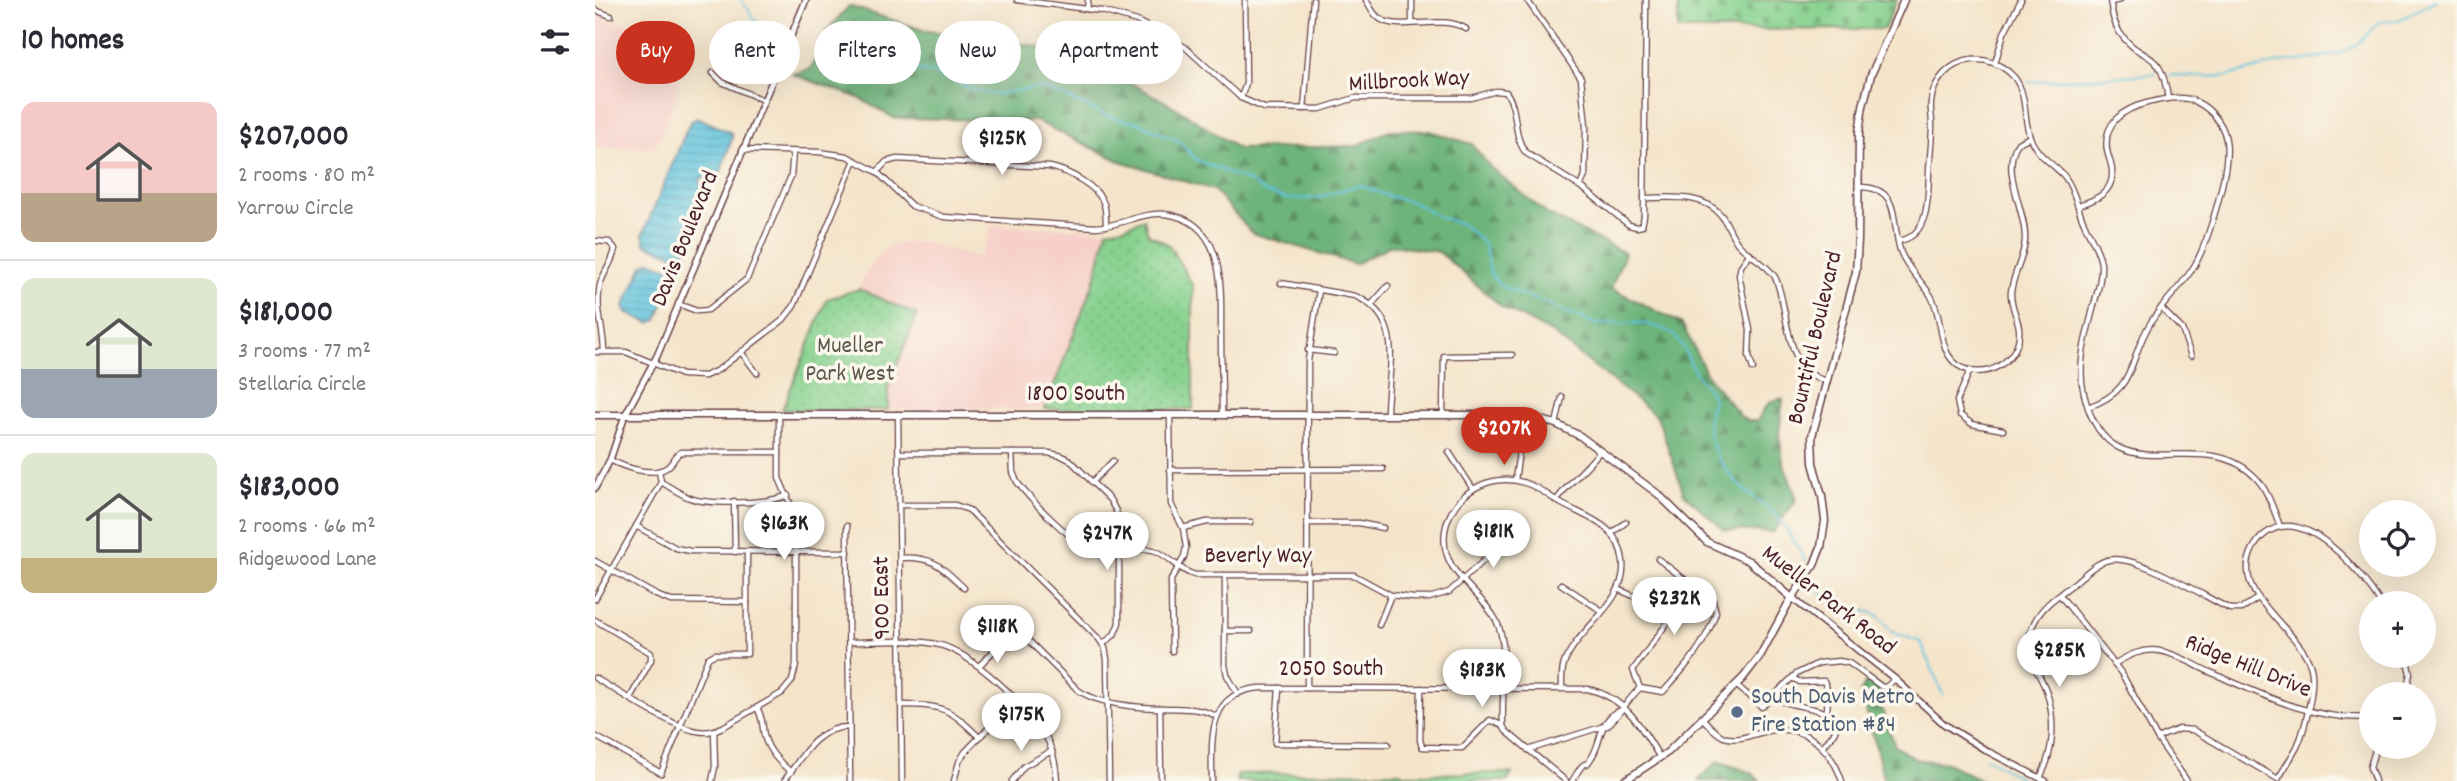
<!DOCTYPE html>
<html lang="en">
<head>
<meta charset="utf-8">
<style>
  body { margin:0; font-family:Dekko,sans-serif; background:#f2f2f3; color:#2b2b33; height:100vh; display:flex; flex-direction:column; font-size:26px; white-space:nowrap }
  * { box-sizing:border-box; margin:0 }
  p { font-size:23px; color:#7c7c81 }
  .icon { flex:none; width:38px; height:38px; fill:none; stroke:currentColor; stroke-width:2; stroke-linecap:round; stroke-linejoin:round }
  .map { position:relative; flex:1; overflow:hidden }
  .panel { display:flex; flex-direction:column; background:#fff; width:595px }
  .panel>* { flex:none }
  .banner { position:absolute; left:21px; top:21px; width:665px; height:63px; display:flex; gap:14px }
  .fabs { position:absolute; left:1764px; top:500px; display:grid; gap:14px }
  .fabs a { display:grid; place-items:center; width:77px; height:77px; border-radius:50%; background:#fff; box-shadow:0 7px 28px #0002; font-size:35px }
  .price { position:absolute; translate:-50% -60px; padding:0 16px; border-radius:24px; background:#fff; color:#222; font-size:23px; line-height:46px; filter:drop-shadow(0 2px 4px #0008) }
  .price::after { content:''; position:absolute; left:50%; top:42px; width:21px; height:16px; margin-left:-10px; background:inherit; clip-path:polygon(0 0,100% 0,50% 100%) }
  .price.current { background:#c8321e; color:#fff }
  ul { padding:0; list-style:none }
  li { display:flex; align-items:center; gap:21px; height:175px; padding:0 21px }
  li+li { border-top:2px solid #e1e1e2 }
  li span { display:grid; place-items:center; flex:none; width:196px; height:140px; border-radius:14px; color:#555 }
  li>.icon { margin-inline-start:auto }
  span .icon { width:84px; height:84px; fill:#fffc; stroke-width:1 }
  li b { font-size:30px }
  h2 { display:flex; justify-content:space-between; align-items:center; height:84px; padding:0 21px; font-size:30px }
  .tag { padding:0 24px; border-radius:32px; background:#fff; box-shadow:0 7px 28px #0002; font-size:24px; line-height:63px }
  .tag.current { background:#c8321e; color:#fff }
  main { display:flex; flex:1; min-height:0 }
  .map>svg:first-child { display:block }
  .built { fill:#f7d1c9 }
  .grass { fill:#87d28f; stroke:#68785d; stroke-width:2 }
  .forest { fill:url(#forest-firs); stroke:#5c6a52; stroke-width:2 }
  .cemetery { fill:url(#cemetery-stones); stroke:#68785d; stroke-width:2 }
  .park { fill:url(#park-dots); stroke:#68785d; stroke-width:2 }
  .water { fill:url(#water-rules); stroke:#567285; stroke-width:2 }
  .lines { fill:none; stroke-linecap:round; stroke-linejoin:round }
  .stream { stroke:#61c4df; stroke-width:2 }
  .minor-casing { stroke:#643d43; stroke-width:7 }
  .tertiary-casing { stroke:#643d43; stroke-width:8 }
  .secondary-casing { stroke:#643d43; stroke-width:9 }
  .minor { stroke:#fff; stroke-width:4.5 }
  .tertiary { stroke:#fff; stroke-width:5 }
  .secondary { stroke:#fff; stroke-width:6 }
  .service-dot { fill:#5c6f8a; stroke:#fbf7ec; stroke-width:2.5 }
  .labels { text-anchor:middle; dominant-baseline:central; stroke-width:7; stroke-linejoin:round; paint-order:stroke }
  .street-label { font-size:24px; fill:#4a1f2b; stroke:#fbf7ec }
  .park-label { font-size:24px; fill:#5c5549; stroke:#fbf7ec }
  .service-label { font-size:24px; fill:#4e5e75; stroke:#fbf7ec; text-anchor:start }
</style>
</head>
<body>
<main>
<section class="panel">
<h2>10 homes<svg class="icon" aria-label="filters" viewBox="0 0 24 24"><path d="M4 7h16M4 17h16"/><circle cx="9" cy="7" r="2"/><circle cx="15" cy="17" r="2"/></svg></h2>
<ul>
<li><span style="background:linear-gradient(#f6c9c9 65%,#b9a48a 0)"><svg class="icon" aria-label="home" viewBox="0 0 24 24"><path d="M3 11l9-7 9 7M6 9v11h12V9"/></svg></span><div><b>$207,000</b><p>2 rooms · 80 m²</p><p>Yarrow Circle</p></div></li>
<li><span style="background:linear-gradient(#dfe7d0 65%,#9aa5b1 0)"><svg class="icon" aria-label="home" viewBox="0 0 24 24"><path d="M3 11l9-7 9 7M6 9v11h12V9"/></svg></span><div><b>$181,000</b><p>3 rooms · 77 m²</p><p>Stellaria Circle</p></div></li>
<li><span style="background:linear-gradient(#dfe7d0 75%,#c2b280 0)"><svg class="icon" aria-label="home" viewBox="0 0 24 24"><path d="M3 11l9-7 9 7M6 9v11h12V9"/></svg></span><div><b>$183,000</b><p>2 rooms · 66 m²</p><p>Ridgewood Lane</p></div></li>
</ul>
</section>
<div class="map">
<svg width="1862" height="781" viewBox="0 0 1862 781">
  <defs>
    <pattern id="forest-firs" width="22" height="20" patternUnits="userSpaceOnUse" patternTransform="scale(1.75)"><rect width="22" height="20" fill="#6db47a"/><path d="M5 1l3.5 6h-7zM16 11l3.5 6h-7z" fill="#5c9264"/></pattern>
    <pattern id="cemetery-stones" width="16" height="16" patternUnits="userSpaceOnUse" patternTransform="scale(1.75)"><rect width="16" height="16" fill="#87d28f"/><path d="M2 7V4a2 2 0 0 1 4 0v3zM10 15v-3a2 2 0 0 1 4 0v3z" fill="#76b47c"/></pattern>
    <pattern id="park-dots" width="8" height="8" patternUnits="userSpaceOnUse" patternTransform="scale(1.75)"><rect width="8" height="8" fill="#87d28f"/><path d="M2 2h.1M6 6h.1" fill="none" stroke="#76b47c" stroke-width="1.8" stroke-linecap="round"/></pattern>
    <pattern id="water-rules" width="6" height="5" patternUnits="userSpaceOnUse" patternTransform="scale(1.75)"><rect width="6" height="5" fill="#61c4df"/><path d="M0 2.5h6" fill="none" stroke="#529fb5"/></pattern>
  </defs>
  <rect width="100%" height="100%" fill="#fbf7ec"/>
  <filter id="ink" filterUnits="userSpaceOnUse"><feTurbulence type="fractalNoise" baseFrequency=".0143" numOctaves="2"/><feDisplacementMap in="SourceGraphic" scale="14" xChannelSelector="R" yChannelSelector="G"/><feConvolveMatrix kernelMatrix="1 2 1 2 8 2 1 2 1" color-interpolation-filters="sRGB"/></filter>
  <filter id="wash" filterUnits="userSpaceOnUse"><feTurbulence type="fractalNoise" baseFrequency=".00686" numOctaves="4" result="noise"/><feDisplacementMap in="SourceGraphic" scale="28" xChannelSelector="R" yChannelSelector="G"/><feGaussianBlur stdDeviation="1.57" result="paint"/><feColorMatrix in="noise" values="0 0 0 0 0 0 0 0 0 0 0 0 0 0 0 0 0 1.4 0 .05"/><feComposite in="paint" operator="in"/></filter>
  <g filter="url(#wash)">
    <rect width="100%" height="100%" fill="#f4e4ca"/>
    <g class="built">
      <path d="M0,14L82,42L83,94L61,148H0Z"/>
      <path d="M398,225L512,230L501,276L450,409L293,410V388L321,315L264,289L271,273L287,252L302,243L332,242L359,252L385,258Z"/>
    </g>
    <path class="grass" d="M806,772L808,774L917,773L913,781H642V774Z"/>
    <g class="forest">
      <path d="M254,6L328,30L429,44L487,56L587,111L643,149L762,146L795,130L834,131L877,144L895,167L952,214L1030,253L1016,288L1087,324L1113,377L1146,417L1153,421H1162C1169,409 1173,399 1188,399L1184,434L1188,462L1202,499L1178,532L1129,530L1089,494L1062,416L957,333L907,307L844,252L796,245L760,264L657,233L619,190L525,161L441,121L299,118L264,98L197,74L215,69L229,43L230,33Z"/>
      <path d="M1273,679L1290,689L1280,699L1288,712L1300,746L1320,759L1352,763L1388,781H1289L1274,719L1265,693Z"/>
      <path d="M1123,761L1157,773L1165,781H1103Z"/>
    </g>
    <path class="cemetery" d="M1083,0H1302L1289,29L1083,30Z"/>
    <g class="park">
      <path d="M549,219L553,234L574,245L598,286V409H450L501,276L512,230L529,227Z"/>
      <path d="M264,289L322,315L293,388V410H187L232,299Z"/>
    </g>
    <g class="water">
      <path d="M103,118L136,133L137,138L124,177L117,180L106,177L105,184L113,194L91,252L84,257L50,244L48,234L95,122Z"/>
      <path d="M55,261L76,269L79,275L62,320L55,323L31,312L29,306L48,265Z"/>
    </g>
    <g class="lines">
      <g class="stream">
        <path d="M146,0L154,10L157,18L183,38"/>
        <path d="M234,55L255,49H270L327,71L340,73L384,92L402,94L443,88L455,91L516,117L541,122L584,141L602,160L657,183L669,192L693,199L721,198L764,185L793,196L818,202L844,217L867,224L889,243L896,275L906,286L1001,324L1046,323L1069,329L1080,336L1088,347L1101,374L1119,397C1105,431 1120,459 1143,484C1153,495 1170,503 1181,515C1193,529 1200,546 1211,561"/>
        <path d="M1575,75L1602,77L1633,76L1691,61H1705L1742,54L1760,46L1784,22L1804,20L1841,0"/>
        <path d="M1433,82L1561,74"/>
        <path d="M1225,592L1248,605L1281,614L1297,632L1326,642L1348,695"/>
        <path d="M1390,757L1431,781"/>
      </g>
    </g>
  </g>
  <g filter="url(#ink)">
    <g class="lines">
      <g class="minor-casing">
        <g id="minor">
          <path d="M422,0L507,11L542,21L590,47L646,98L669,108L725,109L760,98H876L901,91L911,92C924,109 917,136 931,153L989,189L1034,225L1042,227L1047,226L1049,216L1051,0"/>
          <path d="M771,0C775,6 778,14 784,18C802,33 847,13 871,29"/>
          <path d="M817,0V23"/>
          <path d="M932,0L986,78L991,126L990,176L985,186"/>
          <path d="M1515,0C1517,11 1518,23 1525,33C1548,65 1566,45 1573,99"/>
          <path d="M1516,2L1525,0"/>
          <path d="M492,9L493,0"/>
          <path d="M0,10L16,16"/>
          <path d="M1400,63L1409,33L1426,0"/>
          <path d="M118,73L127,82L168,100"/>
          <path d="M646,98L651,83L650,0"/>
          <path d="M709,109L718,0"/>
          <path d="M147,150L224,152L252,156L282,172L317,206L349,217L501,227C526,226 546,212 570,214C631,221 626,287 626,332C626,359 627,387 627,414"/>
          <path d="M282,172L291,162L302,159L455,167C473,171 503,186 509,204C511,211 511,219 511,226"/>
          <path d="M1263,187C1308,186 1295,223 1306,253C1313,270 1327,281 1336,296C1351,322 1339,362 1376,371C1401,376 1427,354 1424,328C1422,315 1415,305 1416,292C1418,274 1429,258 1430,240C1432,211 1404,170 1423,143L1435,137"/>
          <path d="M1049,198C1075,198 1108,193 1126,215C1133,224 1136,235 1143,244C1154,256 1170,262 1180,277C1196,312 1186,368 1231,381"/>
          <path d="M1484,205C1501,200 1519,192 1517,171C1517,164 1513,157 1512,150C1508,123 1528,109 1552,103C1565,100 1579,96 1593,99C1612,104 1628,121 1631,140C1636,168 1614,238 1601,263C1589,285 1569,301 1556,322C1532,360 1543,390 1493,407"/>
          <path d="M0,241L14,242L20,249C18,262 8,273 5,285C0,309 9,329 9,352"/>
          <path d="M1303,241C1335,237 1333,196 1334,171C1335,155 1337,139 1337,124C1337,116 1335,110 1336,102C1338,81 1354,63 1376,60C1392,58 1408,65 1419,77C1434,96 1427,122 1437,142C1445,158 1459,164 1470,177C1481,192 1482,209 1490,225C1496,239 1504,249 1506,264C1507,277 1503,289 1500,301C1493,331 1481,363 1489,394C1515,504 1606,418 1662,479C1673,491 1679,511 1685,526"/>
          <path d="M1155,253L1146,266L1144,275L1155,330L1154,356L1158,369"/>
          <path d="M686,283L760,296C812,318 792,372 792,413"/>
          <path d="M83,304L102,311L113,310L152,279L196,176L198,152"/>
          <path d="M776,305L793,286"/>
          <path d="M1566,308L1587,329L1596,356"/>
          <path d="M713,350L739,353"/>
          <path d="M0,352H31L87,375L110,376L123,370L188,320L199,306L260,160"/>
          <path d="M146,352L162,373"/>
          <path d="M1375,370L1362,401L1365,415L1377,424L1408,430"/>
          <path d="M848,413L849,356L917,355"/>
          <path d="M303,414L307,781"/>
          <path d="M575,415L576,504L588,528L591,547L589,557L576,580L577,651"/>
          <path d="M961,424L967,397"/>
          <path d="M854,452L878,489"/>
          <path d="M304,453H454L467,456L475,460L515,500L521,511L524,524V623L519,635L508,644"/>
          <path d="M417,453L418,472L422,482C434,498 480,547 499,549C518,552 539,546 558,550C575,555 583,571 600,575H759L796,595L818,598H834L854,592L895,555L917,543"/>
          <path d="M15,460C29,467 56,477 71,468C78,464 79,456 86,452H184"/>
          <path d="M575,470L788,469"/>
          <path d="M920,480L924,452"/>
          <path d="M66,482C75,487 85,494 95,498C114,505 175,504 193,495"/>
          <path d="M497,482L518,461"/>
          <path d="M139,501L140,552"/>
          <path d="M961,501C974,482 991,469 1005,451"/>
          <path d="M304,505H360L374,510L504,639L510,648L512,659L514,781"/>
          <path d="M712,523H764L788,528"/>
          <path d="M41,526L81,548L95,551L253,552"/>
          <path d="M252,526L255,781"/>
          <path d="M588,528L612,522H656"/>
          <path d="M1017,533L1031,522"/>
          <path d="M305,558C338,556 346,566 369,588"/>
          <path d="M0,561L61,595L76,601L152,602"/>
          <path d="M630,575V665L632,675L643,694"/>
          <path d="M966,584L1007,611"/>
          <path d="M1023,589L1077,614"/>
          <path d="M1465,595L1527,674L1562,738L1592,781"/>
          <path d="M0,599L66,482L64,471"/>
          <path d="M0,620L56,653V660L35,698"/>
          <path d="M784,625L796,595"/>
          <path d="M630,631H656"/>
          <path d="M254,642C283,642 316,638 345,645C376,653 433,706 450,735C458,749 461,765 462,781"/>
          <path d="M1519,664C1534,655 1548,648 1565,651C1583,654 1599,665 1615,672C1665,694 1721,722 1776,717"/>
          <path d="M385,665L418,631L426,633L483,690C502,704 544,708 568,708C586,709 604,707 621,716"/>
          <path d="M0,678C24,692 77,727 102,731C112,733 119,731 128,727L187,693L197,681L201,665V517L184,478V415"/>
          <path d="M1197,678L1205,682L1229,681L1233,691L1232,713"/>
          <path d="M1141,685L1167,707L1201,674L1224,663L1244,661L1254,663L1287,687H1291L1300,679"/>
          <path d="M684,688L680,743L793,744"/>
          <path d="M712,688L713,361L724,290"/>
          <path d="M826,688L825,740L827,747L867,748L895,720L908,726L911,731L971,781"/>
          <path d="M1045,688L1068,692C1090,668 1111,644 1121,612L1118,601L1063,559"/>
          <path d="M1045,688L1038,670L1073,622L1091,581"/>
          <path d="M1810,695L1815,674L1811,656"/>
          <path d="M1178,697C1196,708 1221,705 1241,718C1245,729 1235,738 1228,746"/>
          <path d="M306,705C348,705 354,708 384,737"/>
          <path d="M162,708C168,717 167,725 169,735C173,751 184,762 196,772"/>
          <path d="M565,708L566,781"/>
          <path d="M1108,719C1114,725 1120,733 1129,737C1143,742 1158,734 1172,731C1210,723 1236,748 1247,781"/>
          <path d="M908,726C906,695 915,647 901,620C884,588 844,573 850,531C856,494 895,471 930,483C944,487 955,497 967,504C995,519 1024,525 1028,562C1032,603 984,627 970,661C966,670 967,678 967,687"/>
          <path d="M1008,726H1012C1025,715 1032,700 1045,688"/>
          <path d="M0,736L66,773L113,658L120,654H152V552"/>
          <path d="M1562,738L1584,729L1598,730L1683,779"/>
          <path d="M933,750L1006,727"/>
          <path d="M1683,779C1689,769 1696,758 1702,747C1710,730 1722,682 1715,664C1708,645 1688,628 1676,613C1665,600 1654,589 1653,571C1652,557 1659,543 1670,534C1710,503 1767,573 1786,604"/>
          <path d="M117,781L120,767L119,731"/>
          <path d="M189,781C207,757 221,727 254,727"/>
          <path d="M359,781L364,762L370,752L420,701"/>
          <path d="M417,781L429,766L457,751"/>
          <path d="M617,781C617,741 611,692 665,688L993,689C1031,698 1046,726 1065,758"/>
          <path d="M977,781C980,777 983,771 986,767C994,759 989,769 995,760C1009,741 1001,721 1026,710"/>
          <path d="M1451,781L1445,778C1459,751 1461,719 1451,690C1441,665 1424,650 1440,621C1448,605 1464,595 1478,584C1488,576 1500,563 1513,560C1541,553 1608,596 1635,609H1646L1663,598"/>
          <path d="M1780,781L1775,767L1781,747"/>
        </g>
      </g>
      <g class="tertiary-casing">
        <g id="tertiary">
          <path d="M0,488L15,460L30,415L62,356L211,0"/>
          <path d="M1197,598L1300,679L1349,724L1392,751L1445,778"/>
        </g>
      </g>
      <g class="secondary-casing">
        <g id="secondary">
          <path d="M0,415H927L961,424L985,436L1063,494L1112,542L1154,561L1197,598"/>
          <path d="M1029,781L1073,752L1148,678L1165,656L1193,604L1219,565L1226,547L1230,521L1227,496L1218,463L1217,436L1261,272L1263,240L1264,132L1268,106L1276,75L1309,0"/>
        </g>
      </g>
      <use href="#minor" class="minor"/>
      <use href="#tertiary" class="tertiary"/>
      <use href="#secondary" class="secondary"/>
    </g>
  </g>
  <circle class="service-dot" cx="1142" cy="712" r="7"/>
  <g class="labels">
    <g class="street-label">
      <text transform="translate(814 82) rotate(-3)">Millbrook Way</text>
      <text transform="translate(91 239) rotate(-68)">Davis Boulevard</text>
      <text transform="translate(1221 338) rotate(-77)">Bountiful Boulevard</text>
      <text x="481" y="395">1800 South</text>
      <text x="663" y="557">Beverly Way</text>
      <text transform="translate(288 598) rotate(-91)">900 East</text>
      <text transform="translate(1233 601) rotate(38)">Mueller Park Road</text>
      <text transform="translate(1653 667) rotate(22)">Ridge Hill Drive</text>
      <text x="736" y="670">2050 South</text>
    </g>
    <g class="park-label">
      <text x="255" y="347">Mueller<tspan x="255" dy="28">Park West</tspan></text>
    </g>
    <g class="service-label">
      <text x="1156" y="698">South Davis Metro<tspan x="1156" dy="28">Fire Station #84</tspan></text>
    </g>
  </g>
</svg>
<div class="fabs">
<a><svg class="icon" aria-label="locate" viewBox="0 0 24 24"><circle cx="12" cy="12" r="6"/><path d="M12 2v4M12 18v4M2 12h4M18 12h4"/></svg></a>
<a>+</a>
<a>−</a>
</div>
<b class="price" style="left:407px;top:177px">$125K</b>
<b class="price current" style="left:909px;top:467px">$207K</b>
<b class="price" style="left:189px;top:562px">$163K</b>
<b class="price" style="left:898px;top:570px">$181K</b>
<b class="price" style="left:512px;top:572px">$247K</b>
<b class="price" style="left:1079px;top:637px">$232K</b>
<b class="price" style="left:402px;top:665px">$118K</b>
<b class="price" style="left:1464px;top:689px">$285K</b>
<b class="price" style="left:887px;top:709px">$183K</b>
<b class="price" style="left:426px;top:753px">$175K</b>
<div class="banner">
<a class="tag current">Buy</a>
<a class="tag">Rent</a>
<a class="tag">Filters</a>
<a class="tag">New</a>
<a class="tag">Apartment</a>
</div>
</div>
</main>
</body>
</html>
